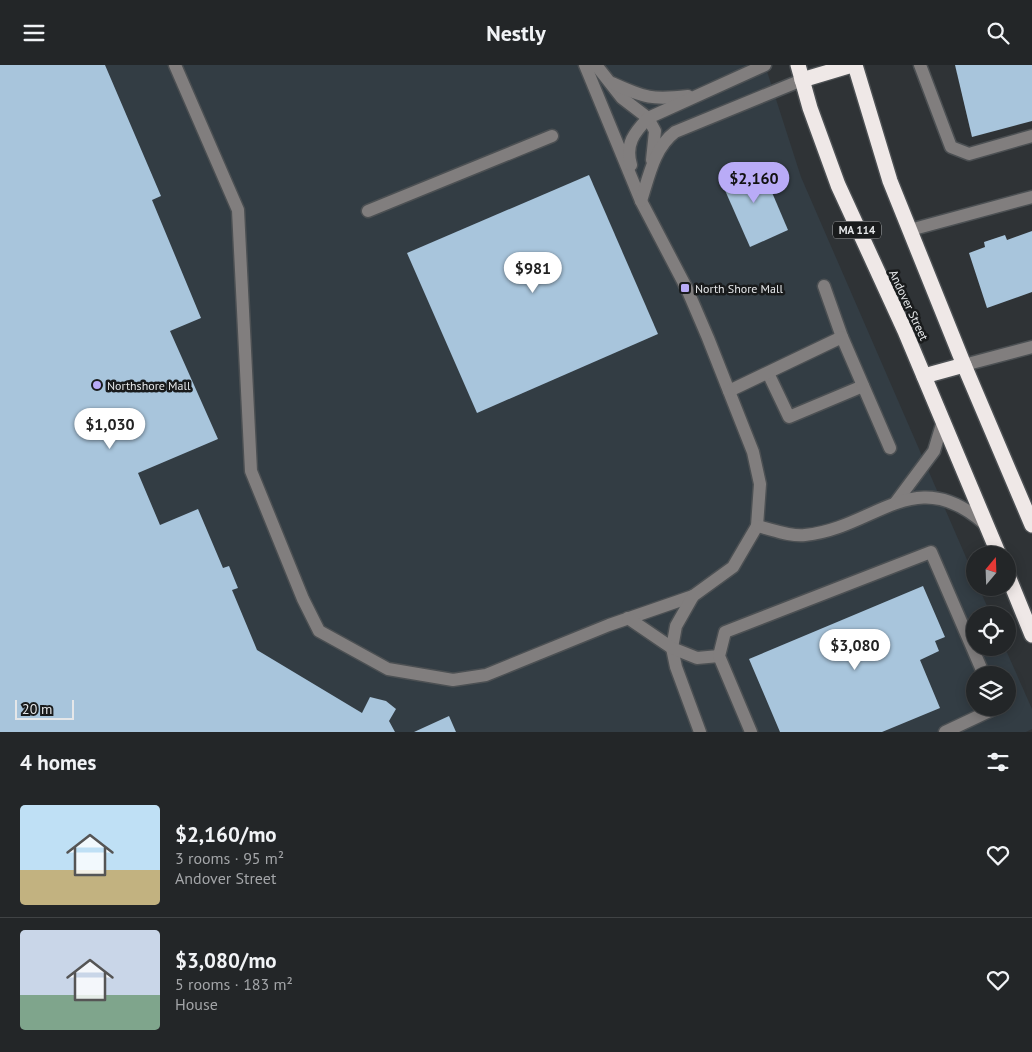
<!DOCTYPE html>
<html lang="en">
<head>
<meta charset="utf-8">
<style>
  body { margin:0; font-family:"PT Sans",sans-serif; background:#2b2e30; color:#f1f3f6; height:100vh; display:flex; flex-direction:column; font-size:19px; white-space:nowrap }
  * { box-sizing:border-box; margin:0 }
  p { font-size:16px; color:#a3a5a8 }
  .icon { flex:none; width:28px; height:28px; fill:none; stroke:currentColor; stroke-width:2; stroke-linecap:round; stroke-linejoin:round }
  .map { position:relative; height:667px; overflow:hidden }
  .side { display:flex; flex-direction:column; background:#232628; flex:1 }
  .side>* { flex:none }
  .needle { width:32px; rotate:19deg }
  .tools { position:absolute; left:966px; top:481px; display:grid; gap:10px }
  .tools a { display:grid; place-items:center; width:50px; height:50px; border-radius:50%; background:#232628; box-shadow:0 2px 12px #0003,0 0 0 1px #404345; font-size:25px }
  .scale { position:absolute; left:15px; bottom:12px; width:59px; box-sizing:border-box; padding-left:5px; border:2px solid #e5e7e9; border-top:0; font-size:14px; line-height:18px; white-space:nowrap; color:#e5e7e9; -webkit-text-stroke:4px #191b1c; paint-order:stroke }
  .price { position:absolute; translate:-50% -42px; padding:0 11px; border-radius:18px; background:#fff; color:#222; font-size:16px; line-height:32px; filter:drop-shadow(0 1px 2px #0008) }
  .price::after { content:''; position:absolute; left:50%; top:30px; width:15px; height:11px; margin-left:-8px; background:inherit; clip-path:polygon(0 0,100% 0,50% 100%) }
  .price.active { background:#b9abf7; color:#111 }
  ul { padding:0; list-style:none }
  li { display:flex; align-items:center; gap:15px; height:125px; padding:0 20px }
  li+li { border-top:1px solid #404345 }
  li span { display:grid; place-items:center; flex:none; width:140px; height:100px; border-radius:5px; color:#555 }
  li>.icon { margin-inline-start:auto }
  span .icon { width:60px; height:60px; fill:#fffc; stroke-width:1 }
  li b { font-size:21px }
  h2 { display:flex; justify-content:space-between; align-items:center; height:60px; padding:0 20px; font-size:21px }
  header { display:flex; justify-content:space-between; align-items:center; height:65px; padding:0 20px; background:#232628; font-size:22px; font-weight:800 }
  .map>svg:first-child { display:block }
  .built { fill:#333d44; fill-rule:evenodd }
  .building { fill:#a8c5dc }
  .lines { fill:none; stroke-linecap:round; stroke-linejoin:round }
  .minor-casing { stroke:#4c5053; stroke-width:15 }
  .highway-casing { stroke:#4c5053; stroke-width:18 }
  .minor { stroke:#817e7e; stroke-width:12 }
  .highway { stroke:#efe8e7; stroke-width:15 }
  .poi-dot { fill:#b9abf7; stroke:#191b1c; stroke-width:2 }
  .labels { text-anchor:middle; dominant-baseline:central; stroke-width:5; stroke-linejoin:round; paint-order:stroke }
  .shield { fill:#191b1c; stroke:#a8aaac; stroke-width:1 }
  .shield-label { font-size:11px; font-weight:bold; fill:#e5e7e9 }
  .poi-label { font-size:12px; fill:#e5e7e9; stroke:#191b1c; text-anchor:start }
  .street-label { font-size:12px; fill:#e5e7e9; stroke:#191b1c }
</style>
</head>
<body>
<header><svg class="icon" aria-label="menu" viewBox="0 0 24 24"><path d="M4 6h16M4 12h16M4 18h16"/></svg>Nestly<svg class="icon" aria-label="search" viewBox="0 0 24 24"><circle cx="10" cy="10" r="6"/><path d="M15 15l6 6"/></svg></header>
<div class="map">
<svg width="1032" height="667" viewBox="0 0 1032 667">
  <rect width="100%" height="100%" fill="#2f3336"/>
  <path class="built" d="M0,0H765L801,112L975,513V522L979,523L991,550H975V582L1005,583L1032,644V664L1026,667H0ZM975,610H1008V642H975Z"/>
  <g class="building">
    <path d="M0,0H105L161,131L152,135L201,253L170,266L218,374L138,408L160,460L198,444L223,503L229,501L238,523L232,525L257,585L362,648L370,632L386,636L396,644L389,656L395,667H0Z"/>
    <path d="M955,0H1032V56L972,72Z"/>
    <path d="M759,97L788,165L750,182L720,114Z"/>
    <path d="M589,110L658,269L477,348L407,188Z"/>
    <path d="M1032,166V227L987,243L969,188L985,182L984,177L1005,170L1007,175Z"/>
    <path d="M923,521L945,572L935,576L939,586L920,595L940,643L882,667H780L749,594Z"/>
    <path d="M449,651L456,667H414Z"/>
  </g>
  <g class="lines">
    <g class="minor-casing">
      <g id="minor">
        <path d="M175,0L238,145L251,406L303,534L319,566L388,604L453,615L486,610L609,560L693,531"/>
        <path d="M585,0L641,136L687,224L708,273L753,387L760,419L757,461L733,502L693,531L676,561L672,583L676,602L700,667"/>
        <path d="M596,0L622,33L648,53L655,66L652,95"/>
        <path d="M920,0L951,82L969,89L1032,71"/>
        <path d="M612,18C645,33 652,35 688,31"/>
        <path d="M631,100C625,79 634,68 648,53L765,0"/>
        <path d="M641,136C649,111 654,83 675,67L802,15"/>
        <path d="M368,146L552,71"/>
        <path d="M910,165L1032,132"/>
        <path d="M824,221L842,272"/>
        <path d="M964,300L1032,282"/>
        <path d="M768,308L789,352L863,321"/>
        <path d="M729,326L842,272L890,383"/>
        <path d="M896,437L934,386L943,356"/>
        <path d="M757,461C771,464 791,472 805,470C876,463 915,396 986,460"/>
        <path d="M628,553L672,583L697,593L719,591"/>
        <path d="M751,667L719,591L725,567L931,487L984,610"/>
        <path d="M945,667L998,642"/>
      </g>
    </g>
    <g class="highway-casing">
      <g id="highway">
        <path d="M798,0L810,43L838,120L905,266L999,490"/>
        <path d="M855,0L890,116L964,300L1032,460"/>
        <path d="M802,15L852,0"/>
        <path d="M924,311L964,300"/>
        <path d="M1008,511L1032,570"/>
      </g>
    </g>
    <use href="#minor" class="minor"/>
    <use href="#highway" class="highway"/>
  </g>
  <g class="poi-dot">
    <rect x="680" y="218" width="10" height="10" rx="2.5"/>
    <circle cx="97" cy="320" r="5"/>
  </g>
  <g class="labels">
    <rect class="shield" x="833" y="156.5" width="48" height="17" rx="4"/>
    <g class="shield-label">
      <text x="857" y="165">MA 114</text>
    </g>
    <g class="poi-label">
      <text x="695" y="223">North Shore Mall</text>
      <text x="107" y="320">Northshore Mall</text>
    </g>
    <g class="street-label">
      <text transform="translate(909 240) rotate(65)">Andover Street</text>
    </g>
  </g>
</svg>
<div class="tools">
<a><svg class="needle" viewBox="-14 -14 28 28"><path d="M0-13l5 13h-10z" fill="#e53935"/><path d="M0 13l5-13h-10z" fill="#a3a5a8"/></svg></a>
<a><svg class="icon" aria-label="locate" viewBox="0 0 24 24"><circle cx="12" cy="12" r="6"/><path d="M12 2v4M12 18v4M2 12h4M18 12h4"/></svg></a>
<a><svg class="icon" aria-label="layers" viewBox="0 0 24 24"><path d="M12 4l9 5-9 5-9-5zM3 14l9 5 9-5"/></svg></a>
</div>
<div class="scale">20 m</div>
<b class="price active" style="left:754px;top:139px">$2,160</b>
<b class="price" style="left:533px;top:229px">$981</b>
<b class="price" style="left:110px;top:385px">$1,030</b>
<b class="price" style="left:855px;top:606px">$3,080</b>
</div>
<section class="side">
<h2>4 homes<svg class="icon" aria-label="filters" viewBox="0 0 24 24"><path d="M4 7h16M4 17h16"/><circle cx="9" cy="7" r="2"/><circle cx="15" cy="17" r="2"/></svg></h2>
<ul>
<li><span style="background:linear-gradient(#bfe0f5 65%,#c2b280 0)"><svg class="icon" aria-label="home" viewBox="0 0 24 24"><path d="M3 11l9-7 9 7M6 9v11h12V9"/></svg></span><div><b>$2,160/mo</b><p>3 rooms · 95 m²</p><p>Andover Street</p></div><svg class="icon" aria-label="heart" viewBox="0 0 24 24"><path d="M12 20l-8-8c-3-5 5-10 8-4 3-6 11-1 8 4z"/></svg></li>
<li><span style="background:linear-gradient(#c9d6e8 65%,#7fa58c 0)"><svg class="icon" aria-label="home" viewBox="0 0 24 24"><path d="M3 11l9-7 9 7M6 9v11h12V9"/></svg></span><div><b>$3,080/mo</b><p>5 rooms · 183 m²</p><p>House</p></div><svg class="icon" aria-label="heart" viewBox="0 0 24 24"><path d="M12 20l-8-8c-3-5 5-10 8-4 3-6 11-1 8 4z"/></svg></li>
</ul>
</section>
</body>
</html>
